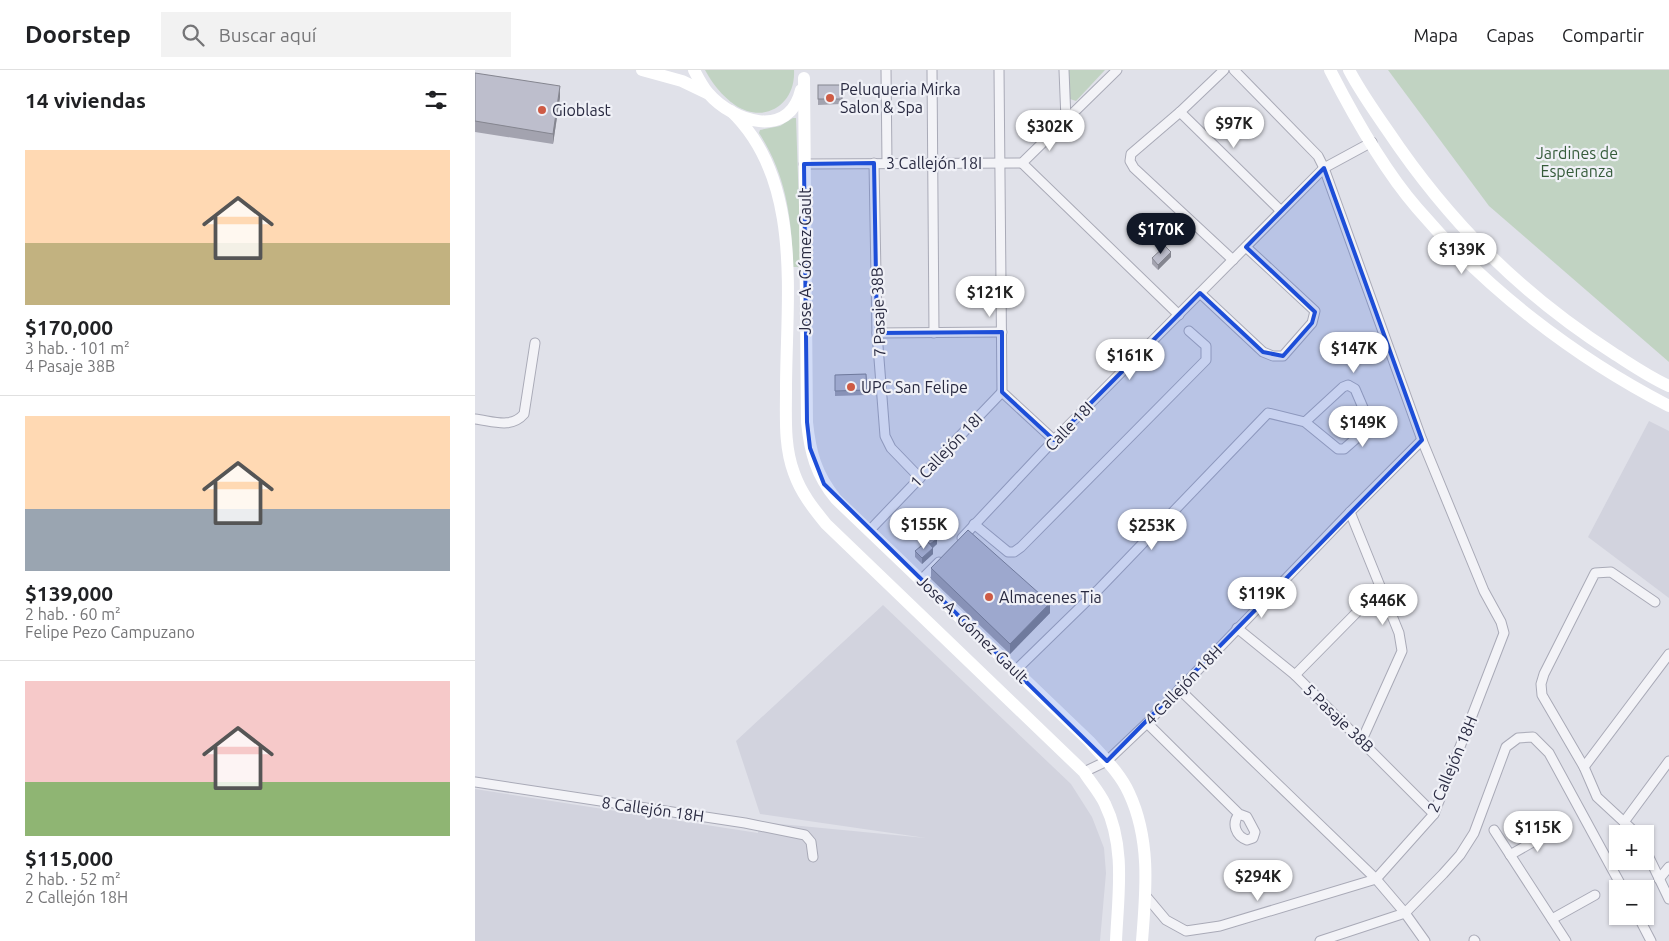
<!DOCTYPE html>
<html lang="es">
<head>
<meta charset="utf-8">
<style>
  body { margin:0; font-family:Ubuntu,sans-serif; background:#f2f2f2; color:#202124; height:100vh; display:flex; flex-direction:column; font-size:19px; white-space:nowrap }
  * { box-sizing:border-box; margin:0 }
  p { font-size:16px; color:#757577 }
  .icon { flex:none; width:28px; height:28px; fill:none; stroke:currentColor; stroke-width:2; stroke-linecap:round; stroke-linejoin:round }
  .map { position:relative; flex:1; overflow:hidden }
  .drawer { display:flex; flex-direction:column; background:#fff; width:475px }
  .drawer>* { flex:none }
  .tools { position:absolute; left:1134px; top:755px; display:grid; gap:10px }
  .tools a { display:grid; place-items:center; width:45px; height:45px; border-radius:0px; background:#fff; box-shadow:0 1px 4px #0004; font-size:25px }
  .price { position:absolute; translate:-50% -42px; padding:0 11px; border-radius:18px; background:#fff; color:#222; font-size:16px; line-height:32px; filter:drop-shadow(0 1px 2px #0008) }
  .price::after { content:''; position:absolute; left:50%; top:30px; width:15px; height:11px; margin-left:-8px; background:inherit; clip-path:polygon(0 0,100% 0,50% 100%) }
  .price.active { background:#111827; color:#fff }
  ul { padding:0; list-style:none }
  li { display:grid; align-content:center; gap:10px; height:265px; padding:0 25px }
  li+li { border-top:1px solid #e0e0e0 }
  li span { display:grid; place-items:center; height:155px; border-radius:0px; color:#555 }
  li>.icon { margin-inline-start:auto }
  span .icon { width:90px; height:90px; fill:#fffc; stroke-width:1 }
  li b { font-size:21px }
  h2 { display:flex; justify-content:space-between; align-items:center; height:60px; padding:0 25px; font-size:21px }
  header { display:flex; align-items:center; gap:30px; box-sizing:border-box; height:70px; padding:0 25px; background:#fff; border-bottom:1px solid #e0e0e0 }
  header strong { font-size:24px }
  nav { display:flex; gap:28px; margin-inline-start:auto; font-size:18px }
  .search { width:350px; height:45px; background:#f2f2f2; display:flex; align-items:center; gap:12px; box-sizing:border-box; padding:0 18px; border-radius:0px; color:#757577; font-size:19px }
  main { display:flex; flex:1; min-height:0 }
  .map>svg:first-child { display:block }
  .built { fill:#d2d3de }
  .green { fill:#c1d3c2 }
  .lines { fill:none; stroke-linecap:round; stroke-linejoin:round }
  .minor-casing { stroke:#a9aab7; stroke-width:11 }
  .minor { stroke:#f3f3f7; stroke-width:9 }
  .secondary { stroke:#fff; stroke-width:12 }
  .wall { fill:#a3a3af }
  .shaded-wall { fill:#84858f }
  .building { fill:#bdbecc; stroke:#84858f }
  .marked { fill:#1d4ed8; fill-opacity:0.2; stroke:#1d4ed8; stroke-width:4; stroke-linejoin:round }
  .poi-dot { fill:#ce5b45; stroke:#f0f1f7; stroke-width:2 }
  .labels { text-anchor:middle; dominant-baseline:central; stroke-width:4.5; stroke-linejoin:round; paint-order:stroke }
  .poi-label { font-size:16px; fill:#292a41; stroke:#f0f1f7; text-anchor:start }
  .park-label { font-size:16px; fill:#365c3b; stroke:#f0f1f7 }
  .street-label { font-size:16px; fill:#292a41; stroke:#f0f1f7 }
</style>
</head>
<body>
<header>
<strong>Doorstep</strong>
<div class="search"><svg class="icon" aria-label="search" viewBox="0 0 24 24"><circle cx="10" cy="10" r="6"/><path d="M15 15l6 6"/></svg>Buscar aquí</div>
<nav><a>Mapa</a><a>Capas</a><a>Compartir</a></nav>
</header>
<main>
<section class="drawer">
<h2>14 viviendas<svg class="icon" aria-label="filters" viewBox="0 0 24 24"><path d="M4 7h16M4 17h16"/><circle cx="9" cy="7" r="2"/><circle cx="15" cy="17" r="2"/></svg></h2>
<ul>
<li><span style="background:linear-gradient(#ffd9b3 60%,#c2b280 0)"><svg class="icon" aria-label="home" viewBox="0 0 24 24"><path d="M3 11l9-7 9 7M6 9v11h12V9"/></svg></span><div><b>$170,000</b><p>3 hab. · 101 m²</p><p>4 Pasaje 38B</p></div></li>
<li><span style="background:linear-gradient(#ffd9b3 60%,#9aa5b1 0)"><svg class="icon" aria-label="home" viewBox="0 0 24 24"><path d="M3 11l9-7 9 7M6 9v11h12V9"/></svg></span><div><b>$139,000</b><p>2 hab. · 60 m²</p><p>Felipe Pezo Campuzano</p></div></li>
<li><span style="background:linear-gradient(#f6c9c9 65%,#8fb573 0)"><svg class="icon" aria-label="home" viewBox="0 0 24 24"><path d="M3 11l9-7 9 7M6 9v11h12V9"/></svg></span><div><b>$115,000</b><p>2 hab. · 52 m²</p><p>2 Callejón 18H</p></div></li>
</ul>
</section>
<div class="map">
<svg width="1194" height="871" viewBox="0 0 1194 871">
  <rect width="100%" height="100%" fill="#e0e1e9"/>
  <g class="built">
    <path d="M1174,351L1194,361V528L1113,467Z"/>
    <path d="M408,535L596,714L617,747L629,778L631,803L625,871H0V719L283,763L284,752L451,768L285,744L261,671Z"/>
  </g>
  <g class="green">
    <path d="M230,0H319C321,34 290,55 260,35C247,26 237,13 230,0Z"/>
    <path d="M594,0H630L601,31L595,29Z"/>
    <path d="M913,0H1194V292L1014,136Z"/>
    <path d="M318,48H321L326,197H318C317,148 311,105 284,63L285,60L305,56Z"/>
  </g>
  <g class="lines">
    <g class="minor-casing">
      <g id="minor">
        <path d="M411,0L412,93"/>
        <path d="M457,0L459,263"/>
        <path d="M524,0L527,322L579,370"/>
        <path d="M589,0L591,50"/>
        <path d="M749,0L705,42L656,84L655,91L659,98L758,190"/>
        <path d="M705,42L806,141"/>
        <path d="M399,93L402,263L410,366L416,378L445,408"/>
        <path d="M547,93L704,245"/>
        <path d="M329,94L547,93L642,0"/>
        <path d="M725,223L788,282L798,286H808L837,253L840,241L771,177"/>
        <path d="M402,263L527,262"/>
        <path d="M0,349C18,351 36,359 49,344L60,273"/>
        <path d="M875,442L924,563L927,581L887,670"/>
        <path d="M499,454L533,482H539L546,477L731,290V276L714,261"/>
        <path d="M395,460L527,322"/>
        <path d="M487,468L579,370L849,98L897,72"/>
        <path d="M447,509L464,492"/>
        <path d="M762,558L820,605L959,744"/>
        <path d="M541,600L623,520L793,343L830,352L863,379H869L893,358L895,354L880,319L873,315L868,317L830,352"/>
        <path d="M820,605L891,533"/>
        <path d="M704,619L901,809L930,843L950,871"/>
        <path d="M672,653L764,744L772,747L780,762L778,768L772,770C761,766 756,754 764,744"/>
        <path d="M1109,697L1194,584"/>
        <path d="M609,702L632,691L672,653L875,442L947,370"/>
        <path d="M0,712L270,753L330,765L336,772L338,787"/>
        <path d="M1149,752L1194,691"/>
        <path d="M1019,760L1091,871"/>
        <path d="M1162,764L1122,727L1109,697L1067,625L1066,614L1069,604L1120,503L1136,502L1180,532"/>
        <path d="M1170,779L1194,829"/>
        <path d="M1035,785L1079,760"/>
        <path d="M1184,809L1194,797"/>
        <path d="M670,825L691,850L711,861L745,856L901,809L959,744L1029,563L1026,552L1009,521L947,370L849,98L843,86L759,0"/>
        <path d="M1163,846L1176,871"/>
        <path d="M1077,849L1120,825"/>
        <path d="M999,870L1000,871"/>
        <path d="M845,871L930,843L968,804L985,785L999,763L1031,677L1043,668L1058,667L1074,683L1148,819"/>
      </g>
    </g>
    <use href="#minor" class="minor"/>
    <g class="secondary">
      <path d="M167,0L207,11L232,23"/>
      <path d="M219,0C223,8 227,16 233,23C258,52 314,70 326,20"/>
      <path d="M855,0C877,43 910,101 942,138C1011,219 1099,287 1194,336"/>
      <path d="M874,0C885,21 899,41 913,61C974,152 1046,224 1138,283C1157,295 1174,307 1194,316"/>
      <path d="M329,8L332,352C335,382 341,405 361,429L614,671C628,687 645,703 654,723C676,770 671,821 667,871"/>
      <path d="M256,41C329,111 311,228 311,320C311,347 309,377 319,403C326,423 338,438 351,454L609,702C616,713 625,723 630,734C651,777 643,825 641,871"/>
    </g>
  </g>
  <g class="wall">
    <path d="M0,3L85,27L78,74L0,62Z"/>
    <path d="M343,15H367V34L343,35Z"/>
    <path d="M696,187L683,200L677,194V188Z"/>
    <path d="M391,304L392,325L360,326V305Z"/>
    <path d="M432,450L462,474L458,478V484L447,494L440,487V481L449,474L432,455Z"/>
    <path d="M456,498L575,543L535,584L456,509Z"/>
  </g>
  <g class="shaded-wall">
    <path d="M85,16V27L78,74V64Z"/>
    <path d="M696,182V187L683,200V195Z"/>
    <path d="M462,469V474L455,480V474Z"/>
    <path d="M458,478V484L447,494V488Z"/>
    <path d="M575,533V543L535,584V574Z"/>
  </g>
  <g class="building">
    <path d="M0,3L85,16L78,64L0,51Z"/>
    <rect x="343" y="15" width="24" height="14"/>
    <path d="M690,176L696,182L683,195L677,188Z"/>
    <path d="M391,304L392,320L360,321V305Z"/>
    <path d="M437,444L462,469L455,474L432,450Z"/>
    <path d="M493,460L575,533L535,574L456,498Z"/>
    <path d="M452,471L458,478L447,488L440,481Z"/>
  </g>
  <path class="marked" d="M399,93L402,263L527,262V322L579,370L725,223L788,282L808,286L837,253L840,242L771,177L849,98L947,370L632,691L349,414L335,378L332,352L329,94Z"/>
  <g class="poi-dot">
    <circle cx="355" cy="28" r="5"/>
    <circle cx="67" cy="40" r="5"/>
    <circle cx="376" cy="317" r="5"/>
    <circle cx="514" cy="527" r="5"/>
  </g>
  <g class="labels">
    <g class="poi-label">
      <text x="365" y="19">Peluqueria Mirka<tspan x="365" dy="18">Salon &amp; Spa</tspan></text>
      <text x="77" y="40">Gioblast</text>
      <text x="386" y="317">UPC San Felipe</text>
      <text x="524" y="527">Almacenes Tia</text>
    </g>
    <g class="park-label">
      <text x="1102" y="83">Jardines de<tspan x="1102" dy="18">Esperanza</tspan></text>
    </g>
    <g class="street-label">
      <text x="459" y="93">3 Callejón 18I</text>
      <text transform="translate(330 191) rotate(-90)">Jose A. Gómez Gault</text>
      <text transform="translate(403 242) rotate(-92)">7 Pasaje 38B</text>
      <text transform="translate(594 356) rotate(-46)">Calle 18I</text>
      <text transform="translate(471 380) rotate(-46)">1 Callejón 18I</text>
      <text transform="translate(498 559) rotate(44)">Jose A. Gómez Gault</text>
      <text transform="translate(708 615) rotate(-46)">4 Callejón 18H</text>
      <text transform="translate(864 648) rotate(44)">5 Pasaje 38B</text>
      <text transform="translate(977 694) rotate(-67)">2 Callejón 18H</text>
      <text transform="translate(178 739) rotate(8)">8 Callejón 18H</text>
    </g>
  </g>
</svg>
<div class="tools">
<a>+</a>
<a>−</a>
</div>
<b class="price" style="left:759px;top:79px">$97K</b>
<b class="price" style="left:575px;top:82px">$302K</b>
<b class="price active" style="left:686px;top:185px">$170K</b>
<b class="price" style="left:987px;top:205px">$139K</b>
<b class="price" style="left:515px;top:248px">$121K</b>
<b class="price" style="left:879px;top:304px">$147K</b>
<b class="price" style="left:655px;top:311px">$161K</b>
<b class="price" style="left:888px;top:378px">$149K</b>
<b class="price" style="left:449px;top:480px">$155K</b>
<b class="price" style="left:677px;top:481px">$253K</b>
<b class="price" style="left:787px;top:549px">$119K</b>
<b class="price" style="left:908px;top:556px">$446K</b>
<b class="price" style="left:1063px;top:783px">$115K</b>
<b class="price" style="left:783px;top:832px">$294K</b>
</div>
</main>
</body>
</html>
